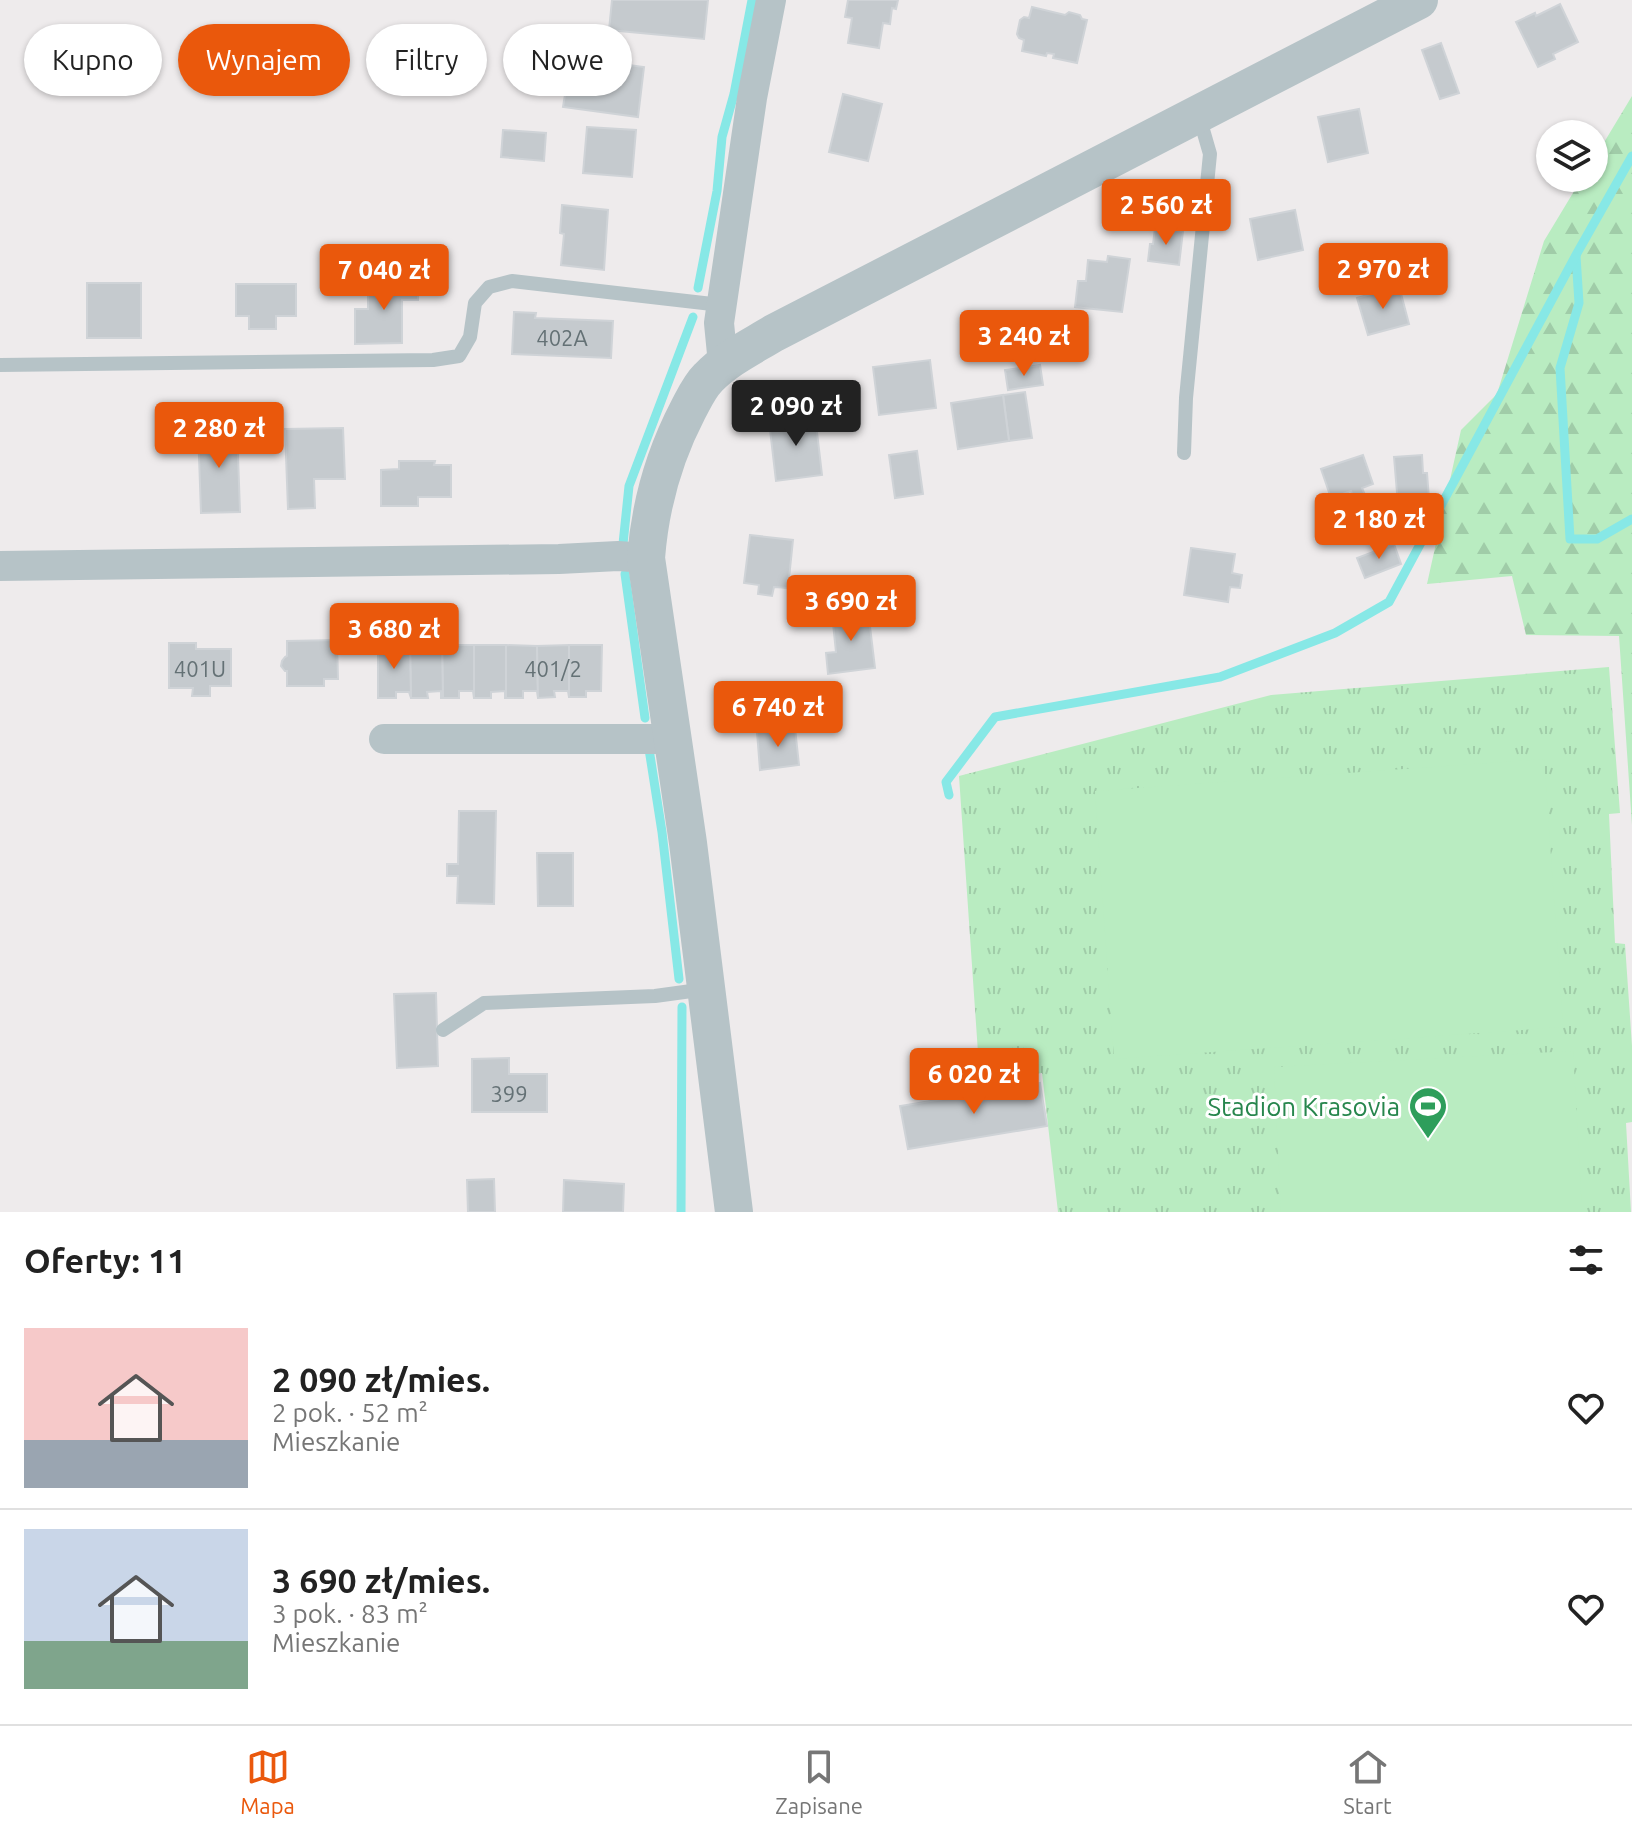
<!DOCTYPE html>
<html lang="pl">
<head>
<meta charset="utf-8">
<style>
  body { margin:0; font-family:Ubuntu,sans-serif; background:#f6f6f6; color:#222; height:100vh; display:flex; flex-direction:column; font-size:30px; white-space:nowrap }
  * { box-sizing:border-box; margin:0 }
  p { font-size:26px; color:#767676 }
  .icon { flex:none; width:44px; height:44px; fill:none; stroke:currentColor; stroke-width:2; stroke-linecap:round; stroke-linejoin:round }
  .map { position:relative; height:1212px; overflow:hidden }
  .sheet { display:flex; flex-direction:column; background:#fff; flex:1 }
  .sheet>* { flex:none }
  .guide { position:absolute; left:24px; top:24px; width:800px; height:72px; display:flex; gap:16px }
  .buttons { position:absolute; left:1536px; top:120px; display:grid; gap:16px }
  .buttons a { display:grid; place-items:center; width:72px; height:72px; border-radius:50%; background:#fff; box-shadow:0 2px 6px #0004; font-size:40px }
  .price { position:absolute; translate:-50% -68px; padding:0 18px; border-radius:8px; background:#ea580c; color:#fff; font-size:26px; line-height:52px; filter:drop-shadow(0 2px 4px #0008) }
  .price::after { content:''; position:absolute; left:50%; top:48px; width:24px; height:18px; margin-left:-12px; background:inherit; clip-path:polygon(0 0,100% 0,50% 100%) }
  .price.selected { background:#222; color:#fff }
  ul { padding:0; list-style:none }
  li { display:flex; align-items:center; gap:24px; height:200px; padding:0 24px }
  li+li { border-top:2px solid #e0e0e0 }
  li span { display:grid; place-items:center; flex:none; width:224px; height:160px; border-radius:0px; color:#555 }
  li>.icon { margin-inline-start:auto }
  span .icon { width:96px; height:96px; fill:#fffc; stroke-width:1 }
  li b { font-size:34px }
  h2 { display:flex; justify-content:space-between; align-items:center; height:96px; padding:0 24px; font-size:34px }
  .chip { padding:0 28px; border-radius:36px; background:#fff; box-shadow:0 2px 6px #0004; font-size:28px; line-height:72px }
  .chip.selected { background:#ea580c; color:#fff }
  .dock { display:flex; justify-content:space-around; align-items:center; height:112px; border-top:2px solid #e0e0e0; background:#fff; font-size:22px; color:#767676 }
  .dock a { display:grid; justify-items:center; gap:4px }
  .dock .selected { color:#ea580c }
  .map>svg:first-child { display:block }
  .forest { fill:url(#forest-firs) }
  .park { fill:url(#park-tufts) }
  .pitch { fill:#b9ecc1 }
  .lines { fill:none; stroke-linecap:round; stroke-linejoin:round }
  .stream { stroke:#87e8e6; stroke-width:9 }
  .building { fill:#c5cace; stroke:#cfd3d7; stroke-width:2 }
  .service { stroke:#b6c3c7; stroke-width:14 }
  .minor { stroke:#b6c3c7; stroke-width:30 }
  .tertiary { stroke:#b6c3c7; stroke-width:38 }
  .labels { text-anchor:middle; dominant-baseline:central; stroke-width:6; stroke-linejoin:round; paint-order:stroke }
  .number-label { font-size:22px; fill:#647175 }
  .leisure-label { font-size:26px; fill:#27864d; stroke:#fff; text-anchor:end }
</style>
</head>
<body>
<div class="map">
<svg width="1632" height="1212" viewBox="0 0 1632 1212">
  <defs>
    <pattern id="forest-firs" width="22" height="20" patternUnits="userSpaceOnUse" patternTransform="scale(2)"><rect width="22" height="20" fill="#b9ecc1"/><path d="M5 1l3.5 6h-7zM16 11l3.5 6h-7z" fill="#a0cca8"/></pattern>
    <pattern id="park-tufts" width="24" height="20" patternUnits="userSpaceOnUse" patternTransform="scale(2)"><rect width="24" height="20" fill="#b9ecc1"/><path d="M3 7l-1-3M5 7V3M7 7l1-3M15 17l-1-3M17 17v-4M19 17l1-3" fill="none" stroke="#a0cca8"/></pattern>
  </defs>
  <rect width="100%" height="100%" fill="#eeebec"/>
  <path class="forest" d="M1632,96V825L1619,636L1526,635L1512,576L1427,584L1461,430L1497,394L1544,241L1582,178H1594V159Z"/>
  <path class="park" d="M1609,667L1620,813L1609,814L1615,943L1625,944L1632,1046V1122L1626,1123L1631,1212H1058L1042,1073L980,1082L959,776L1271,695Z"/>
  <g class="pitch">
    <path d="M1544,759L1563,1027L1114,1059L1095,791Z"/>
    <path d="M1573,1051L1582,1212H1281L1274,1067Z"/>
  </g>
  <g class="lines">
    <g class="stream">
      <path d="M1576,256L1579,303L1560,368L1570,539H1597L1632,519"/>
      <path d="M698,288L717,191L722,137L734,94L752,0"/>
      <path d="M623,544L629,486L693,317"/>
      <path d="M625,574L645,718"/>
      <path d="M649,749L662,832L679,979"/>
      <path d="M949,795L946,782L995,717L1220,677L1335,633L1389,602L1576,255L1632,156"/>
      <path d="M681,1212L682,1007"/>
    </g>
  </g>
  <g class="building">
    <path d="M612,0H708L704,39L609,30Z"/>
    <path d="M848,0H898L896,9L892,8L890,24L883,23L879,48L848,43L852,18L845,17Z"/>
    <path d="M1560,4L1578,42L1553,54L1555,59L1538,67L1516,22L1535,13L1536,16Z"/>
    <path d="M1032,7L1065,15L1069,12L1080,15L1082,19L1087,20L1077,63L1053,58L1054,54L1047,53L1046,56L1022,51L1024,40L1019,38L1017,34L1020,20L1024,17L1029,18Z"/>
    <path d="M1441,43L1459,93L1440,99L1422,50Z"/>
    <path d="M571,57L644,67L638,117L563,107Z"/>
    <path d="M843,94L882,104L868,161L829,152Z"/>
    <path d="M1359,109L1368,153L1328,162L1318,117Z"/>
    <path d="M587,127L636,130L632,177L583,173Z"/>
    <path d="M503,130L546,133L544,161L501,157Z"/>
    <path d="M562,205L608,210L604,270L561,265L564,234L560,233Z"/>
    <path d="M1295,210L1303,250L1258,260L1250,219Z"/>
    <path d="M1155,228L1183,231L1179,265L1148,261L1150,244H1153Z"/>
    <path d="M1108,256L1130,259L1122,312L1075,307L1078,281H1086L1088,260L1107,262Z"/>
    <path d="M368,280H418V300H402V343L355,344V309H368Z"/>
    <rect x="87" y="283" width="54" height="55"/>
    <path d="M236,284H296V316H276V329H249V316H236Z"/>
    <path d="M1399,286L1409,324L1368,335L1357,298Z"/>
    <path d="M514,312L536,313L535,318L613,321L611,358L512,354Z"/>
    <path d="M930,360L936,408L879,415L873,367Z"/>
    <path d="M1040,365L1043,385L1008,390L1005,370Z"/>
    <path d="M1025,392L1032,438L1009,441L1003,395Z"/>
    <path d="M1003,395L1009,441L958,449L951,403Z"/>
    <path d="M815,415L822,475L776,481L769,421Z"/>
    <path d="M237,427L240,512L201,513L198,428Z"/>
    <path d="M343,428L345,479H314L315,508L288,509L285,429Z"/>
    <path d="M917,451L923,494L895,498L889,455Z"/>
    <path d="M1363,455L1373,484L1362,488L1365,495L1354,499L1351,491L1331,498L1321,469Z"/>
    <path d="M1422,455L1423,473H1427L1431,525L1400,528L1394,457Z"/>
    <path d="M399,461H435L434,465H451V497H418V506H381V470L399,469Z"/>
    <path d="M750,535L793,540L788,588L774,587L772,596L758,594L759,585L744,583Z"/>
    <path d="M1394,544L1401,564L1365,578L1357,558Z"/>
    <path d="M1191,548L1235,554L1232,573L1242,575L1240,588L1230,587L1228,602L1184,595Z"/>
    <path d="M868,610L875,668L828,674L826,653L836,652L832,614Z"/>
    <path d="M337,640L338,679H324V686H287V671H285L281,666L282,661L285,657L287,656V641Z"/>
    <path d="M169,643H196V649H231V686H210V696H192L193,688H169Z"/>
    <path d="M442,645H474V698L473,691H459V698H443Z"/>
    <path d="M442,645L443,698H441V691L427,692L428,698H411L410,646Z"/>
    <path d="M474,645H506V698H505V691L491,692V698H474Z"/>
    <path d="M506,645L537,646L538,698L537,691H523V698H506Z"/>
    <path d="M569,645H602L601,691H586V697H569Z"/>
    <path d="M569,645V697L568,691H554L555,697L538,698L537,646Z"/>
    <path d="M378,646H410L411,698L409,692H396V698H378Z"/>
    <path d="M795,728L799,765L760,770L757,732Z"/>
    <path d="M459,811H496L494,904L457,903L458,876H447V864H458Z"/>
    <path d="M537,853H573V906H538Z"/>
    <path d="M436,993L438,1066L397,1068L394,994Z"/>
    <path d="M509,1058V1074H547V1112H472V1059Z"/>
    <path d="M1040,1083L1047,1126L908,1149L900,1106Z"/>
    <path d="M494,1179L495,1212H468L467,1180Z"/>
    <path d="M564,1180L624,1184L623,1212H563Z"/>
  </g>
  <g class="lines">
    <g class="service">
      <path d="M0,365L433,360L459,356L470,337L475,303L489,287L512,281L721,305"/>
      <path d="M1184,453L1186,398L1210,154L1199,116"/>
      <path d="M443,1030L484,1003L655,996L706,989"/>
    </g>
    <g class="minor">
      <path d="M723,364L719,323L752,98L771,0"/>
      <path d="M0,566L559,559L618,556L646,558"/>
      <path d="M384,739H673"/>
    </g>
    <path class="tertiary" d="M734,1212L688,843L646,558C650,506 664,456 688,410C694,399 699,387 708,378C726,359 751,347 774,333L1419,0"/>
  </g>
  <defs>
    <g id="stadium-pin" transform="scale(2)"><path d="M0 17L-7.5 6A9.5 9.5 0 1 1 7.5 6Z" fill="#2e9e5b" stroke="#fff"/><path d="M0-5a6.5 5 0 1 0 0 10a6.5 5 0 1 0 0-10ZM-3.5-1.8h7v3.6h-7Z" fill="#fff"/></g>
  </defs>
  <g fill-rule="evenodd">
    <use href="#stadium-pin" x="1428" y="1106"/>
  </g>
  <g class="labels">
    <g class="number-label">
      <text x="562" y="337">402A</text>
      <text x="200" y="668">401U</text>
      <text x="553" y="668">401/2</text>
      <text x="509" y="1093">399</text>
    </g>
    <g class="leisure-label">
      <text x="1400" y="1106">Stadion Krasovia</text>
    </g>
  </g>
</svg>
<div class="buttons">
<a><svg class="icon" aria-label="layers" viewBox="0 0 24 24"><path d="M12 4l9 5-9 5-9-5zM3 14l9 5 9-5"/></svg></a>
</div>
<b class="price" style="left:1166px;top:247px">2 560 zł</b>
<b class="price" style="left:1383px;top:311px">2 970 zł</b>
<b class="price" style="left:384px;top:312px">7 040 zł</b>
<b class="price" style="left:1024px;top:378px">3 240 zł</b>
<b class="price selected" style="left:796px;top:448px">2 090 zł</b>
<b class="price" style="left:219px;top:470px">2 280 zł</b>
<b class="price" style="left:1379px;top:561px">2 180 zł</b>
<b class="price" style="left:851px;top:643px">3 690 zł</b>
<b class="price" style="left:394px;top:671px">3 680 zł</b>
<b class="price" style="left:778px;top:749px">6 740 zł</b>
<b class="price" style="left:974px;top:1116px">6 020 zł</b>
<div class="guide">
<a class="chip">Kupno</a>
<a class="chip selected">Wynajem</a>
<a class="chip">Filtry</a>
<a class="chip">Nowe</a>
</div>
</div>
<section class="sheet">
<h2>Oferty: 11<svg class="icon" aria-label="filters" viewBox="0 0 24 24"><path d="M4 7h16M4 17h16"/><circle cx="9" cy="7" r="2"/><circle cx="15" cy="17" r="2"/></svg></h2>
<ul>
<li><span style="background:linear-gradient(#f6c9c9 70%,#9aa5b1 0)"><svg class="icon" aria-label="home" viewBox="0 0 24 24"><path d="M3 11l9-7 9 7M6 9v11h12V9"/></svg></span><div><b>2 090 zł/mies.</b><p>2 pok. · 52 m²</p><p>Mieszkanie</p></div><svg class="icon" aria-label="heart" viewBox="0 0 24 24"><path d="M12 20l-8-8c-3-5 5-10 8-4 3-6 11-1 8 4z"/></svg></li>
<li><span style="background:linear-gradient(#c9d6e8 70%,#7fa58c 0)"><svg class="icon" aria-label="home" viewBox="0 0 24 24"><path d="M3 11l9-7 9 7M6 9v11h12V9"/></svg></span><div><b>3 690 zł/mies.</b><p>3 pok. · 83 m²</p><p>Mieszkanie</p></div><svg class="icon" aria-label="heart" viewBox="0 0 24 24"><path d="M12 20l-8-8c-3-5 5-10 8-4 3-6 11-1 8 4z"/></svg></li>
</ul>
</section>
<nav class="dock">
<a class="selected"><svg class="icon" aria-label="map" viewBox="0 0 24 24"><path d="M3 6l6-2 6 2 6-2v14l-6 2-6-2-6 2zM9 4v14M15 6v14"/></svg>Mapa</a>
<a><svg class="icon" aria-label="saved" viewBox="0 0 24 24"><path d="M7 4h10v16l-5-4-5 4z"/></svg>Zapisane</a>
<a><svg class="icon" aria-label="home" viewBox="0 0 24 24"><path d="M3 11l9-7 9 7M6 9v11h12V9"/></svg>Start</a>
</nav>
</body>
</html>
